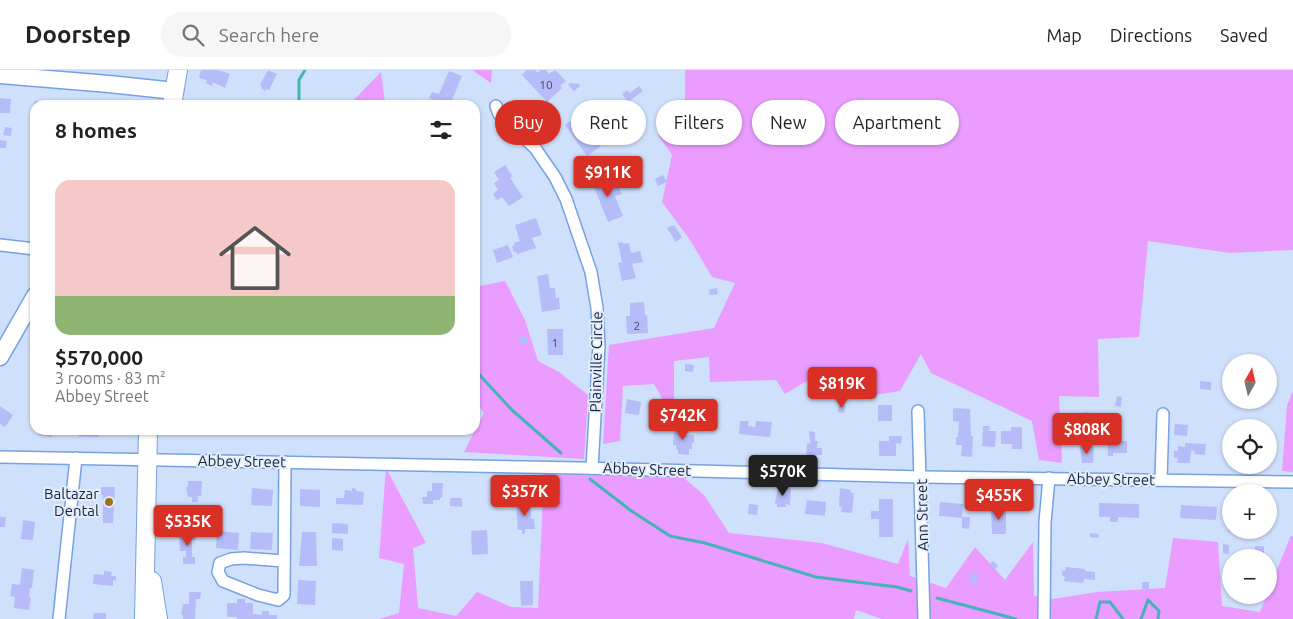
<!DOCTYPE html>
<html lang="en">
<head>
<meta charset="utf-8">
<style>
  body { margin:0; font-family:Ubuntu,sans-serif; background:#f6f6f6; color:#222; height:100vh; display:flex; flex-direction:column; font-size:19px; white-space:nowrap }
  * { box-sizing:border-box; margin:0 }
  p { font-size:16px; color:#767676 }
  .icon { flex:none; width:28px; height:28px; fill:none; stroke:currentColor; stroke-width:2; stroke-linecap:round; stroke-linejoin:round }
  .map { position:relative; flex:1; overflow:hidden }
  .drawer { position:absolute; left:30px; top:30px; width:450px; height:335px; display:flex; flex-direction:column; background:#fff; border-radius:15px; box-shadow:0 1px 4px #0004 }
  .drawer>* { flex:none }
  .top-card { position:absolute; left:495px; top:30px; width:475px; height:45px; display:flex; gap:10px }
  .needle { width:32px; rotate:8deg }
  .tools { position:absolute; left:1222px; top:284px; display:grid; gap:10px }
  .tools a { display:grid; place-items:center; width:55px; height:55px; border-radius:50%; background:#fff; box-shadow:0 1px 4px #0004; font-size:25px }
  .price { position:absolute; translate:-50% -42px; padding:0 11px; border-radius:5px; background:#d93025; color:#fff; font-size:16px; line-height:32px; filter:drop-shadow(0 1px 2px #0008) }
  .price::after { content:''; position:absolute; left:50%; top:30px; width:15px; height:11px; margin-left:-8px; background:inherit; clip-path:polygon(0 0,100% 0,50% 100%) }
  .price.active { background:#222; color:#fff }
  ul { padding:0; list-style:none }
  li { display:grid; align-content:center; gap:10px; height:265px; padding:0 25px }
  li span { display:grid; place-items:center; height:155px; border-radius:15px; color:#555 }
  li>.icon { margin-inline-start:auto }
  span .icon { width:90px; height:90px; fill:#fffc; stroke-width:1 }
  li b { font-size:21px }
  h2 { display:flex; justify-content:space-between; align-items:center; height:60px; padding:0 25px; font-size:21px }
  .tag { padding:0 18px; border-radius:22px; background:#fff; box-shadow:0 1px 4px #0004; font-size:18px; line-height:45px }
  .tag.active { background:#d93025; color:#fff }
  header { display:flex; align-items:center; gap:30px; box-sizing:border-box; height:70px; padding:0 25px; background:#fff; border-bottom:1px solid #e0e0e0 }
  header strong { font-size:24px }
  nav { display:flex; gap:28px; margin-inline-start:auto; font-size:18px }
  .search { width:350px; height:45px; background:#f6f6f6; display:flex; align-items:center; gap:12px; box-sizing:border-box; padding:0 18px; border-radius:28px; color:#767676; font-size:19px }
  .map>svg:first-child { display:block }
  .green { fill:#ea9cff }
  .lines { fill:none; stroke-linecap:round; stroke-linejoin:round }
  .stream { stroke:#46b3b8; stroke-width:3 }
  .building { fill:#b5bcf7 }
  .street-casing { stroke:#78a1e1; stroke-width:14 }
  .secondary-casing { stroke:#78a1e1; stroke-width:19 }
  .primary-casing { stroke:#78a1e1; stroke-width:20 }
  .street { stroke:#fff; stroke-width:11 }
  .secondary { stroke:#fff; stroke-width:16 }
  .primary { stroke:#fff; stroke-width:18 }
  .poi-dot { fill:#9c7120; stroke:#e4edfb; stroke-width:2 }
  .labels { text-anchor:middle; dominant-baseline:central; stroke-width:4; stroke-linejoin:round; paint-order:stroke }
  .number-label { font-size:12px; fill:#3d4b6c }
  .street-label { font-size:15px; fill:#15253e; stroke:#e4edfb }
  .poi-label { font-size:15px; fill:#15253e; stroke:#e4edfb; text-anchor:end }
</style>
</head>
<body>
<header>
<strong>Doorstep</strong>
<div class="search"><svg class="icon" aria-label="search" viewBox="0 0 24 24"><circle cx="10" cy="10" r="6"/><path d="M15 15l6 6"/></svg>Search here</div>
<nav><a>Map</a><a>Directions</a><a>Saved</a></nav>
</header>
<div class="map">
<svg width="1293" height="549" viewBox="0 0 1293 549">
  <rect width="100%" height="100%" fill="#cfe0fc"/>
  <g class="green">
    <path d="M472,0H492L491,13Z"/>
    <path d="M685,0H1293V180L1230,183L1148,171L1139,267L1098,269L1099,327L1059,326L1062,393L1039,390L1032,351L931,303L921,284L900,321L855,328L815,306L785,324L776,310L710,312L709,287L674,291V350L654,314L623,316L620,371L603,374L609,275L714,258L735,213L712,207L690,170L662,132L672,85L658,65L685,53Z"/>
    <path d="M381,2L385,33L390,35H349Z"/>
    <path d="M505,211L525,250L538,291L559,302L588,325L584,389L464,382L484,343L475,331V217Z"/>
    <path d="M1293,321V402L1282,401L1287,335Z"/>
    <path d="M386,398L426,473L413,478L418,538L456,546L477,522L511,537L538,538L544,404L684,408L704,425L729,463L822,473L898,494L908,469L910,506L946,518L975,477L1005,510L1033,472L1034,526L1053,529L1097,522L1165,518L1173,468L1218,472L1222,536L1260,542L1267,525H1269V520L1291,465L1293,467V549H882L856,540L854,549H379L399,543L404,494L379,488Z"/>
  </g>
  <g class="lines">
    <g class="stream">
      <path d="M299,35V10L305,0"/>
      <path d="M475,300L512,340L561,383"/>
      <path d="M590,409L630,440L670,466L705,473L816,507L897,517L911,521"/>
      <path d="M937,528L1016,549"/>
      <path d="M1096,549L1100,532H1110L1123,549"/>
      <path d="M1141,549L1148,530L1159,541L1158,549"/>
    </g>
  </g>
  <g class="building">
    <path d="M201,0H218L230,4L225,18L213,12L212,16L206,13L207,10L199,8Z"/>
    <path d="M268,0L277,4L269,20L266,19L265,21L261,18L262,16L260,15Z"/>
    <path d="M527,0H535L538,3L540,0H546L549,4L555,0L566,11L560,16L562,18L547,32L522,5Z"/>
    <path d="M449,1L462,6L450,35H445L429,28L432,22L439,24Z"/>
    <path d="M570,13L579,14L580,16L574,21L568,15Z"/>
    <path d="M639,16L643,21L628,32L622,24L627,20L630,23Z"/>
    <path d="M0,28L11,29L10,43H0Z"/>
    <path d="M35,31L53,32V35H34Z"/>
    <path d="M579,45L585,54L590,50L596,58L591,62L601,76L587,86L565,55Z"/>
    <path d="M5,57L12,58L11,66L3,65Z"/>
    <path d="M0,70L7,71L6,78H0Z"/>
    <path d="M505,95L512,106L510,108L523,127L509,136L502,127L497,130L493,124L498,120L494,113L499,110L494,102Z"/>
    <path d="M663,105L667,112L658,116L655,109Z"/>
    <path d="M607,106L612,118L618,116L622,124L615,126L623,146L608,152L592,112Z"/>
    <path d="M536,148L542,165L532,168L536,178L517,184L516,182H514L512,176H514V173L520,171L515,155Z"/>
    <path d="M674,155L682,167L676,172L667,158Z"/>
    <path d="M623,172V174L629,173L631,183L640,181L643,192L632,194L636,208L622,211L618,193L622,192L618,173Z"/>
    <path d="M508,175L513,187L497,193L493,180Z"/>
    <path d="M548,204L550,218H555L556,228L559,227L560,239L542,242L537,206Z"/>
    <path d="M717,218L718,224L710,225L709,220Z"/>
    <path d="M644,232L645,245H647L648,263L627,264L626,246H630V233Z"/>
    <path d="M547,259H563V285H548Z"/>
    <path d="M520,266L528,267L527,274L519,273Z"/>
    <path d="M685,294L694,295L693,302L685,301Z"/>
    <path d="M1200,311L1211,312V320L1200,319Z"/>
    <path d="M1117,326L1122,327L1121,337L1115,336Z"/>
    <path d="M627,329L641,332L639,345L625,343Z"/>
    <path d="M839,335L845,336L844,343L838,342Z"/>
    <rect x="878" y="335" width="14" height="16"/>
    <path d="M0,336L13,345L5,357L0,354Z"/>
    <path d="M953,338L970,339L971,366H973L972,387L961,386L962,375H956V367H958L959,352L953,351Z"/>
    <path d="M1084,342L1092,343L1091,353H1083Z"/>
    <path d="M740,351H749L748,356L755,357L756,351L772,352L770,367L739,364Z"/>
    <path d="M1175,354L1188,355L1187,366L1174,365Z"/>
    <path d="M983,356H990L989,361H996L995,377L982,376Z"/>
    <path d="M674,357H683L682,365H694V373H692V379H689V385L678,384V379H676V375H673Z"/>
    <path d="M1011,357H1022V379H1012V374H1001V361H1011Z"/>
    <path d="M39,360H53L52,367L38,365Z"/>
    <path d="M78,360H99V367L78,366Z"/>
    <path d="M184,360H199V365L184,364Z"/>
    <path d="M809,361L815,362V371H818L817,378H822V385H816V389H808V386H806L807,373L810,374Z"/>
    <path d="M889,366H902L901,374L896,373V386H879V371H889Z"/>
    <path d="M1107,367H1115V371H1127V383H1113V386H1108Z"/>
    <path d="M1185,373L1206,374L1205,385L1194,384L1195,381H1191L1190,393H1177L1178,388H1174V381H1178V376L1185,377Z"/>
    <path d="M1080,377H1094L1093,393H1082Z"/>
    <path d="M188,411H202L201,426H198V432H192V427H188L186,417H188Z"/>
    <path d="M432,413H443L442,428H440V430H433V434H423L422,427H427V421H432Z"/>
    <path d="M101,417H115L113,453H103V425H101Z"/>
    <path d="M778,417L791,418L790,435L786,434V437H777V434H775Z"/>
    <path d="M252,418L273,420L272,436L251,435Z"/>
    <path d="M352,418L356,419V421L364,422L363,435L336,434V428H344L345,420L352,421Z"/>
    <path d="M840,418L851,420V423H854L852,443L841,442L842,437H839Z"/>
    <path d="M300,419L320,420V437L300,436Z"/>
    <path d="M450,428H462V437L450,436Z"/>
    <path d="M879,429H893V467H879V449H871V441H879Z"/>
    <path d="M807,430L826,432L825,446L805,444Z"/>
    <path d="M530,432L531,449H534L535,459H525V464H522V460H518L516,433Z"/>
    <path d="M940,432L963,434L962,448L939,446Z"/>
    <path d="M1099,433L1139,434V448L1118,447V452H1110V447H1099Z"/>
    <path d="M749,434L758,435L757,445L748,444Z"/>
    <path d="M1181,435L1217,437L1216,450L1180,448Z"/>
    <path d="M1225,437L1231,438V460H1242L1241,463L1228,462L1229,451L1224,450Z"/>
    <path d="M991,439H1006V464H992Z"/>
    <path d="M0,447H6L5,457H0Z"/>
    <path d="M962,447H970L969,459L962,458Z"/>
    <path d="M23,450L35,452L33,470L21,469Z"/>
    <path d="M332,453L348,454V464L332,463Z"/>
    <path d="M188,460H194V466H196V470H192V487H195V494H183V487H186V481H180L179,465H186Z"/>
    <path d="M487,460L488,484L472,485L471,461Z"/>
    <path d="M217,461L239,463L238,480L216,478Z"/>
    <path d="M251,462L273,463L272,480L250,479Z"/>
    <path d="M302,462H316L317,496H299Z"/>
    <path d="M1090,463L1099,464L1098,468L1090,467Z"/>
    <path d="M332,468L343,469V481L332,480Z"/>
    <path d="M1223,474L1229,475V484L1223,483Z"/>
    <path d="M1255,476H1264V486L1254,485Z"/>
    <path d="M993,491L998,496L994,500L989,495Z"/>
    <path d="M1066,497L1085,499V501L1095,502V510L1084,509L1083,513L1064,511L1065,507L1062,506V500L1065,501Z"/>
    <path d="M22,498L34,500L32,518H30L29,527H31L29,540L14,538L15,527L10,526L12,514L20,515Z"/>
    <path d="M104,501L112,502L111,506H116V511L113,510V516L93,514L94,504L104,505Z"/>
    <path d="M971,502L978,503L977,514H970Z"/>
    <path d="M298,510L316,511L315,535L297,534Z"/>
    <path d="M520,511H533V535L521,536Z"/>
    <path d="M1142,512H1149V520L1142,519Z"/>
    <path d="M189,522H201L200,529H196L195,549H183V545H181L183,534H189Z"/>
    <path d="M237,529H245V533H253V544L262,545V541H269V545H277V549H237V547H227V533H237Z"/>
    <path d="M94,543H106V549H93Z"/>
  </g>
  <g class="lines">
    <g class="street-casing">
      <g id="street">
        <path d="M496,36L499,44L535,78L555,107L566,129L591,202L597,238L599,276L592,398"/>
        <path d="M0,175L35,179"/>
        <path d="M918,341L924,549"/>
        <path d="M0,387L580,398L921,407L1293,412"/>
        <path d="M1161,410L1163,344"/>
        <path d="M284,491L244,488L231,489L220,493L218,502L223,511L258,525L278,530L284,525L285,392"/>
        <path d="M59,549L76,388"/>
        <path d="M1044,549L1045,452L1049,408"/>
      </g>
    </g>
    <g class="secondary-casing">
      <g id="secondary">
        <path d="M0,5L109,14L175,21"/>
        <path d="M0,287L35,226"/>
      </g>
    </g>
    <g class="primary-casing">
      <g id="primary">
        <path d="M172,35L178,0"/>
        <path d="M152,511L158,549"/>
        <path d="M144,549L148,360"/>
      </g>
    </g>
    <use href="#street" class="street"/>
    <use href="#secondary" class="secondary"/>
    <use href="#primary" class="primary"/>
  </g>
  <circle class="poi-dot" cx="109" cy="432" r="5"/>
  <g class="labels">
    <g class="number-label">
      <text x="546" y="14">10</text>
      <text x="637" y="255">2</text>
      <text x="555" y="272">1</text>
    </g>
    <g class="street-label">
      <text transform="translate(596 292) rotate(-89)">Plainville Circle</text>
      <text transform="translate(242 391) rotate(1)">Abbey Street</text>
      <text transform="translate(647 399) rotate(2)">Abbey Street</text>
      <text transform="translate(1111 409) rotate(1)">Abbey Street</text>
      <text transform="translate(922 445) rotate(-91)">Ann Street</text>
    </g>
    <g class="poi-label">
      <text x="99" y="423">Baltazar<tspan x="99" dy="17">Dental</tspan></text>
    </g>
  </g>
</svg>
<div class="tools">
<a><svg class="needle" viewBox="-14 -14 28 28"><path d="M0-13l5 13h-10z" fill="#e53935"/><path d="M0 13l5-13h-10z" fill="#767676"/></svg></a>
<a><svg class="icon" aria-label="locate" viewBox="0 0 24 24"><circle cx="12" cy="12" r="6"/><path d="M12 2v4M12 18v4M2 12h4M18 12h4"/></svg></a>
<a>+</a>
<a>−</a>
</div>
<b class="price" style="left:608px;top:128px">$911K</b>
<b class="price" style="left:842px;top:339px">$819K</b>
<b class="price" style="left:683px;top:371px">$742K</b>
<b class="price" style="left:1087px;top:385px">$808K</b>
<b class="price active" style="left:783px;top:427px">$570K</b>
<b class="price" style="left:525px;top:447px">$357K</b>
<b class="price" style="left:999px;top:451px">$455K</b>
<b class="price" style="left:188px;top:477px">$535K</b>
<div class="top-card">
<a class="tag active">Buy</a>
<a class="tag">Rent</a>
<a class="tag">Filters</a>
<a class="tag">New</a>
<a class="tag">Apartment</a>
</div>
<section class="drawer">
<h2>8 homes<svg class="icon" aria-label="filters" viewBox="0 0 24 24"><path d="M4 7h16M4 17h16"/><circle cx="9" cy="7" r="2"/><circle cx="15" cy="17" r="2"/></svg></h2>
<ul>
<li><span style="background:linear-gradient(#f6c9c9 75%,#8fb573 0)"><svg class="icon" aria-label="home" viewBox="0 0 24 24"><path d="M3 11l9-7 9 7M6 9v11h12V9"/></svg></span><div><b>$570,000</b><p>3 rooms · 83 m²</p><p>Abbey Street</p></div></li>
</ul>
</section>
</div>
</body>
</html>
